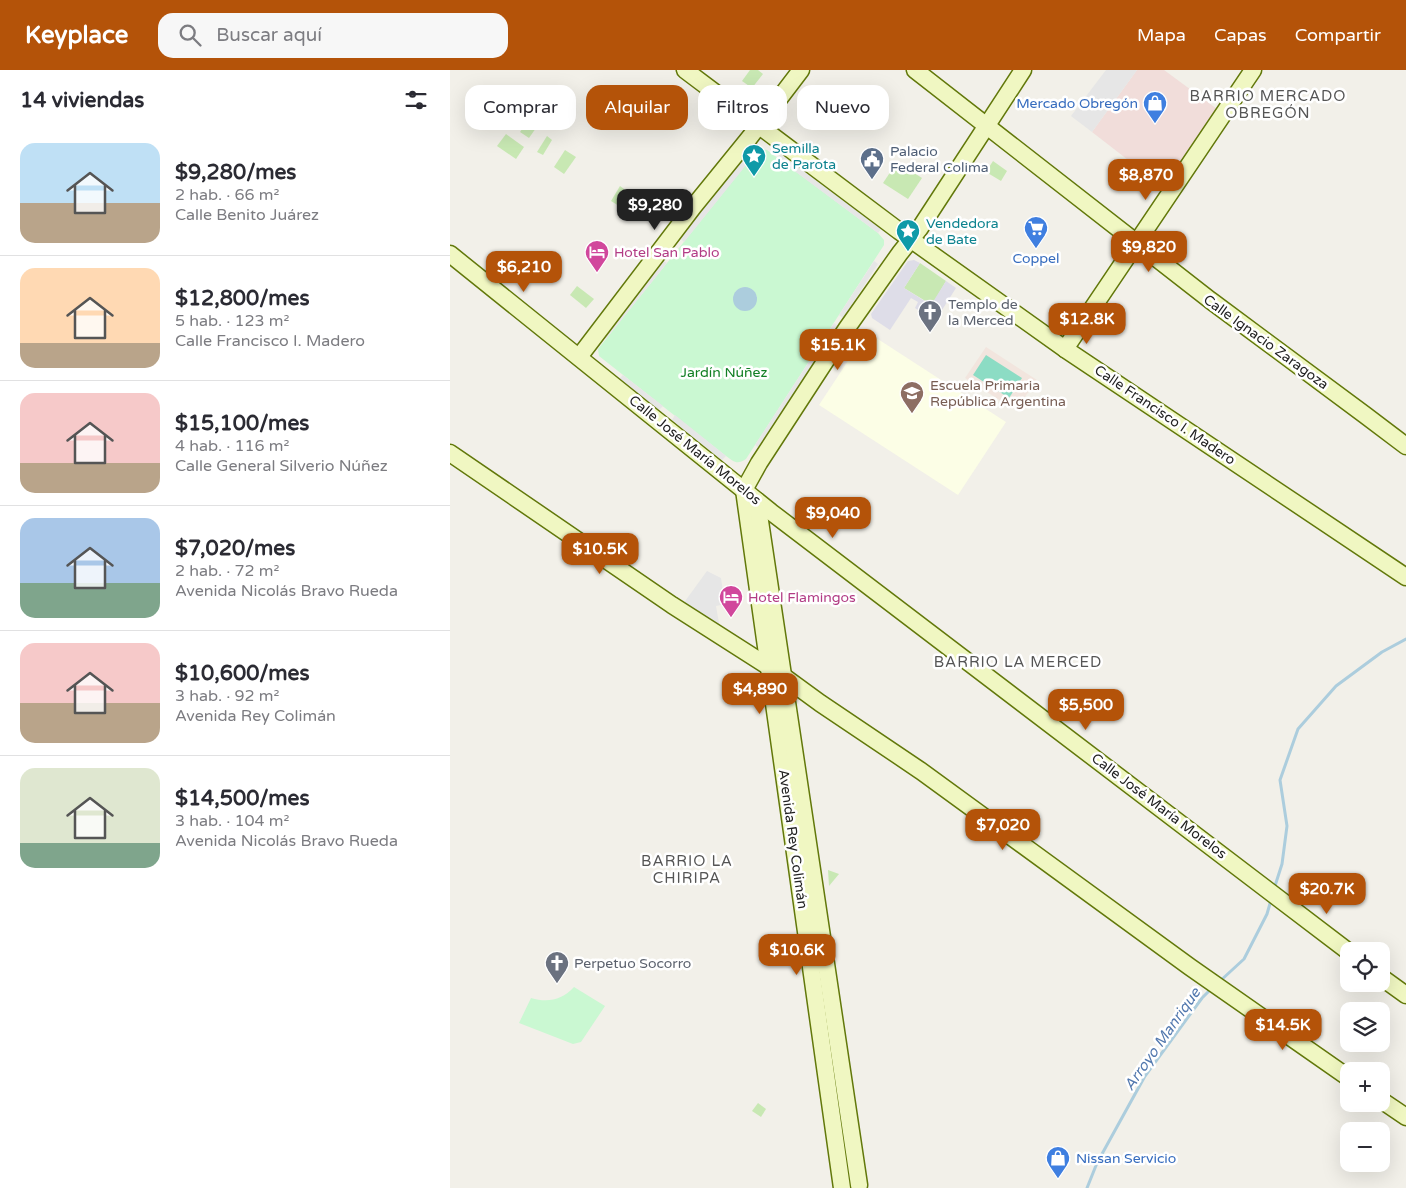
<!DOCTYPE html>
<html lang="es">
<head>
<meta charset="utf-8">
<style>
  body { margin:0; font-family:"Varela Round",sans-serif; background:#f7f7f7; color:#2b2b33; height:100vh; display:flex; flex-direction:column; font-size:19px; white-space:nowrap }
  * { box-sizing:border-box; margin:0 }
  p { font-size:16px; color:#7c7c81 }
  .icon { flex:none; width:28px; height:28px; fill:none; stroke:currentColor; stroke-width:2; stroke-linecap:round; stroke-linejoin:round }
  .map { position:relative; flex:1; overflow:hidden }
  .side { display:flex; flex-direction:column; background:#fff; width:450px }
  .side>* { flex:none }
  .guide { position:absolute; left:15px; top:15px; width:475px; height:45px; display:flex; gap:10px }
  .controls { position:absolute; left:890px; top:872px; display:grid; gap:10px }
  .controls a { display:grid; place-items:center; width:50px; height:50px; border-radius:10px; background:#fff; box-shadow:0 5px 20px #0002; font-size:25px }
  .price { position:absolute; translate:-50% -42px; padding:0 11px; border-radius:10px; background:#b45309; color:#fff; font-size:16px; line-height:32px; filter:drop-shadow(0 1px 2px #0008) }
  .price::after { content:''; position:absolute; left:50%; top:30px; width:15px; height:11px; margin-left:-8px; background:inherit; clip-path:polygon(0 0,100% 0,50% 100%) }
  .price.active { background:#222; color:#fff }
  ul { padding:0; list-style:none }
  li { display:flex; align-items:center; gap:15px; height:125px; padding:0 20px }
  li+li { border-top:1px solid #e1e1e2 }
  li span { display:grid; place-items:center; flex:none; width:140px; height:100px; border-radius:15px; color:#555 }
  li>.icon { margin-inline-start:auto }
  span .icon { width:60px; height:60px; fill:#fffc; stroke-width:1 }
  li b { font-size:21px }
  h2 { display:flex; justify-content:space-between; align-items:center; height:60px; padding:0 20px; font-size:21px }
  .pill { padding:0 18px; border-radius:15px; background:#fff; box-shadow:0 5px 20px #0002; font-size:18px; line-height:45px }
  .pill.active { background:#b45309; color:#fff }
  header { display:flex; align-items:center; gap:30px; box-sizing:border-box; height:70px; padding:0 25px; background:#b45309; color:#fff }
  header strong { font-size:24px }
  nav { display:flex; gap:28px; margin-inline-start:auto; font-size:18px }
  .search { width:350px; height:45px; background:#f7f7f7; display:flex; align-items:center; gap:12px; box-sizing:border-box; padding:0 18px; border-radius:15px; color:#7c7c81; font-size:19px }
  main { display:flex; flex:1; min-height:0 }
  .map>svg:first-child { display:block }
  .commercial { fill:#f1ddda }
  .education { fill:#fcfee6 }
  .military { fill:#f2e5de }
  .grass { fill:#c8e8b3 }
  .park { fill:#caf8d2; fill-rule:evenodd }
  .pitch { fill:#8cdcc4 }
  .parking { fill:#e6e6e6 }
  .plaza { fill:#dedde8 }
  .water { fill:#accddd }
  .lines { fill:none; stroke-linecap:round; stroke-linejoin:round }
  .stream { stroke:#accddd; stroke-width:3 }
  .secondary-casing { stroke:#62780a; stroke-width:19 }
  .secondary { stroke:#f0f7c2; stroke-width:16 }
  .labels { text-anchor:middle; dominant-baseline:central; stroke-width:5; stroke-linejoin:round; paint-order:stroke }
  .shop-label { font-size:14px; fill:#366cbe; stroke:#fff; text-anchor:end }
  .culture-label { font-size:14px; fill:#0d838f; stroke:#fff; text-anchor:start }
  .service-label { font-size:14px; fill:#4e5e75; stroke:#fff; text-anchor:start }
  .hotel-label { font-size:14px; fill:#b23c85; stroke:#fff; text-anchor:start }
  .worship-label { font-size:14px; fill:#5b616d; stroke:#fff; text-anchor:start }
  .street-label { font-size:14px; fill:#222; stroke:#fff }
  .park-label { font-size:14px; fill:#117f24; stroke:#fff }
  .education-label { font-size:14px; fill:#785e54; stroke:#fff; text-anchor:start }
  .neighbourhood-label { font-size:15px; letter-spacing:1px; fill:#555; stroke:#fff }
  .water-label { font-size:15px; font-style:italic; fill:#5278ae; stroke:#fff }
</style>
</head>
<body>
<header>
<strong>Keyplace</strong>
<div class="search"><svg class="icon" aria-label="search" viewBox="0 0 24 24"><circle cx="10" cy="10" r="6"/><path d="M15 15l6 6"/></svg>Buscar aquí</div>
<nav><a>Mapa</a><a>Capas</a><a>Compartir</a></nav>
</header>
<main>
<section class="side">
<h2>14 viviendas<svg class="icon" aria-label="filters" viewBox="0 0 24 24"><path d="M4 7h16M4 17h16"/><circle cx="9" cy="7" r="2"/><circle cx="15" cy="17" r="2"/></svg></h2>
<ul>
<li><span style="background:linear-gradient(#bfe0f5 60%,#b9a48a 0)"><svg class="icon" aria-label="home" viewBox="0 0 24 24"><path d="M3 11l9-7 9 7M6 9v11h12V9"/></svg></span><div><b>$9,280/mes</b><p>2 hab. · 66 m²</p><p>Calle Benito Juárez</p></div></li>
<li><span style="background:linear-gradient(#ffd9b3 75%,#b9a48a 0)"><svg class="icon" aria-label="home" viewBox="0 0 24 24"><path d="M3 11l9-7 9 7M6 9v11h12V9"/></svg></span><div><b>$12,800/mes</b><p>5 hab. · 123 m²</p><p>Calle Francisco I. Madero</p></div></li>
<li><span style="background:linear-gradient(#f6c9c9 70%,#b9a48a 0)"><svg class="icon" aria-label="home" viewBox="0 0 24 24"><path d="M3 11l9-7 9 7M6 9v11h12V9"/></svg></span><div><b>$15,100/mes</b><p>4 hab. · 116 m²</p><p>Calle General Silverio Núñez</p></div></li>
<li><span style="background:linear-gradient(#a9c7e8 65%,#7fa58c 0)"><svg class="icon" aria-label="home" viewBox="0 0 24 24"><path d="M3 11l9-7 9 7M6 9v11h12V9"/></svg></span><div><b>$7,020/mes</b><p>2 hab. · 72 m²</p><p>Avenida Nicolás Bravo Rueda</p></div></li>
<li><span style="background:linear-gradient(#f6c9c9 60%,#b9a48a 0)"><svg class="icon" aria-label="home" viewBox="0 0 24 24"><path d="M3 11l9-7 9 7M6 9v11h12V9"/></svg></span><div><b>$10,600/mes</b><p>3 hab. · 92 m²</p><p>Avenida Rey Colimán</p></div></li>
<li><span style="background:linear-gradient(#dfe7d0 75%,#7fa58c 0)"><svg class="icon" aria-label="home" viewBox="0 0 24 24"><path d="M3 11l9-7 9 7M6 9v11h12V9"/></svg></span><div><b>$14,500/mes</b><p>3 hab. · 104 m²</p><p>Avenida Nicolás Bravo Rueda</p></div></li>
</ul>
</section>
<div class="map">
<svg width="956" height="1118" viewBox="0 0 956 1118">
  <rect width="100%" height="100%" fill="#f2f0e9"/>
  <path class="commercial" d="M687,0H714L767,39L768,47L712,122L682,93L642,62Z"/>
  <path class="education" d="M417,262L556,352L508,425L369,335Z"/>
  <path class="military" d="M536,277L587,310L567,338H562L515,308Z"/>
  <g class="grass">
    <path d="M300,0H308L313,4L302,18L292,11Z"/>
    <path d="M52,37L60,42L54,51L46,45Z"/>
    <path d="M77,52L86,58L79,68L70,62Z"/>
    <path d="M56,64L74,77L66,89L47,76Z"/>
    <path d="M97,66L102,70L93,85L87,82Z"/>
    <path d="M115,80L126,87L114,104L104,97Z"/>
    <path d="M543,91L557,101L551,111L536,102Z"/>
    <path d="M447,92L472,108L458,129L433,113Z"/>
    <path d="M170,116L178,122L169,136L161,131Z"/>
    <path d="M470,193L496,211L482,235L454,218Z"/>
    <path d="M127,216L144,229L136,238L120,225Z"/>
    <path d="M378,800L389,804L379,816Z"/>
    <path d="M308,1033L316,1039L311,1047L302,1041Z"/>
  </g>
  <g class="park">
    <path d="M311,79L317,80L428,163L434,170V175L296,389C287,395 284,392 276,386L149,286L148,279L306,82ZM293,217L303,220L307,227L283,229L286,221Z"/>
    <path d="M124,917L155,936L131,972L123,974L69,953L81,928C98,933 112,930 124,917Z"/>
  </g>
  <path class="pitch" d="M536,285L572,308L559,328L523,305Z"/>
  <g class="parking">
    <path d="M656,0H687L642,62L621,46Z"/>
    <path d="M330,84L431,159L428,163L327,88Z"/>
    <path d="M292,90L297,94L234,172L230,168Z"/>
    <path d="M212,190L217,193L156,269L151,266Z"/>
    <path d="M424,191L428,194L393,248L389,245Z"/>
    <path d="M384,253L388,256L309,378L305,375Z"/>
    <path d="M173,305L213,336L209,340L169,309Z"/>
    <path d="M225,345L276,386L272,390L222,350Z"/>
    <path d="M257,501L271,508L273,522L269,523L271,535L266,536L270,559L233,534Z"/>
  </g>
  <path class="plaza" d="M464,190L470,193L454,218L481,235L496,211L506,218L485,251L465,238L468,232L461,228L440,260L422,248L421,244L458,191Z"/>
  <circle class="water" cx="295" cy="229" r="12"/>
  <g class="lines">
    <g class="stream">
      <path d="M824,819L832,794L837,756L830,710L848,659L886,616L932,582L956,569"/>
      <path d="M769,912L794,889L817,844L821,830"/>
      <path d="M637,1118L647,1093L695,1006L752,928L761,919"/>
    </g>
    <g class="secondary-casing">
      <g id="secondary">
        <path d="M235,0L449,161L615,279L956,507"/>
        <path d="M465,0L760,230L915,345L956,376"/>
        <path d="M0,184L321,442L899,882"/>
        <path d="M615,279L803,0"/>
        <path d="M129,287L244,136L300,67L351,0"/>
        <path d="M0,383L222,535L333,606L370,633L471,701L740,897L899,1008"/>
        <path d="M294,420L392,1118"/>
        <path d="M294,420L309,393L397,258L450,183L470,158L573,0"/>
        <path d="M307,431L409,1115"/>
        <path d="M931,907L956,925"/>
        <path d="M931,1030L956,1047"/>
      </g>
    </g>
    <use href="#secondary" class="secondary"/>
  </g>
  <defs>
    <g id="shop-pin" transform="scale(1.25)"><path d="M0 17L-7.5 6A9.5 9.5 0 1 1 7.5 6Z" fill="#3f7fe0" stroke="#fff"/><path d="M-5-2.5h2.3a2.7 3.5 0 0 1 5.4 0H5L5.5 6h-11ZM-1.5-2.5h3a1.5 2.3 0 0 0-3 0Z" fill="#fff"/></g>
    <g id="sight-pin" transform="scale(1.25)"><path d="M0 17L-7.5 6A9.5 9.5 0 1 1 7.5 6Z" fill="#0f9aa8" stroke="#fff"/><path d="M0-6L1.8-2.2L6-1.7L2.9 1.2L3.7 5.4L0 3.3L-3.7 5.4L-2.9 1.2L-6-1.7L-1.8-2.2Z" fill="#fff"/></g>
    <g id="civic-pin" transform="scale(1.25)"><path d="M0 17L-7.5 6A9.5 9.5 0 1 1 7.5 6Z" fill="#5c6f8a" stroke="#fff"/><path d="M-.6-6.5H3V-4.5H.6V-3L4-1V1h2V6H-6V1h2V-1L-.6-3ZM-1.2 2.5V6h2.4V2.5Z" fill="#fff"/></g>
    <g id="supermarket-pin" transform="scale(1.25)"><path d="M0 17L-7.5 6A9.5 9.5 0 1 1 7.5 6Z" fill="#3f7fe0" stroke="#fff"/><path d="M-6-5.5h2.5l.6 2H6L4.5 2H-2.5L-4.4-4H-6ZM-1.5 3.2a1.3 1.3 0 1 0 .1 0ZM3 3.2a1.3 1.3 0 1 0 .1 0Z" fill="#fff"/></g>
    <g id="hotel-pin" transform="scale(1.25)"><path d="M0 17L-7.5 6A9.5 9.5 0 1 1 7.5 6Z" fill="#d1479c" stroke="#fff"/><path d="M-6-4.5h1.5V1H6V5H4.5V3h-9V5H-6ZM-4 0a1.8 1.8 0 1 1 3.6 0ZM.5 0V-2.5h3Q6-2.5 6 0Z" fill="#fff"/></g>
    <g id="church-pin" transform="scale(1.25)"><path d="M0 17L-7.5 6A9.5 9.5 0 1 1 7.5 6Z" fill="#6b7280" stroke="#fff"/><path d="M-1.2-6h2.4v3.5h3.3v2.4h-3.3V6h-2.4V-.1h-3.3v-2.4h3.3Z" fill="#fff"/></g>
    <g id="school-pin" transform="scale(1.25)"><path d="M0 17L-7.5 6A9.5 9.5 0 1 1 7.5 6Z" fill="#8d6e63" stroke="#fff"/><path d="M0-5L7-2L0 1L-7-2ZM-4 1L0 2.5L4 1V4Q0 6-4 4Z" fill="#fff"/></g>
  </defs>
  <g fill-rule="evenodd">
    <use href="#shop-pin" x="705" y="33"/>
    <use href="#sight-pin" x="304" y="86"/>
    <use href="#civic-pin" x="422" y="89"/>
    <use href="#supermarket-pin" x="586" y="158"/>
    <use href="#sight-pin" x="458" y="161"/>
    <use href="#hotel-pin" x="147" y="182"/>
    <use href="#church-pin" x="480" y="242"/>
    <use href="#school-pin" x="462" y="323"/>
    <use href="#hotel-pin" x="281" y="527"/>
    <use href="#church-pin" x="107" y="893"/>
    <use href="#shop-pin" x="608" y="1088"/>
  </g>
  <g class="labels">
    <g class="shop-label">
      <text x="688" y="33">Mercado Obregón</text>
      <text x="586" y="188" text-anchor="middle">Coppel</text>
      <text x="626" y="1088" text-anchor="start">Nissan Servicio</text>
    </g>
    <g class="culture-label">
      <text x="322" y="78">Semilla<tspan x="322" dy="16">de Parota</tspan></text>
      <text x="476" y="153">Vendedora<tspan x="476" dy="16">de Bate</tspan></text>
    </g>
    <g class="service-label">
      <text x="440" y="81">Palacio<tspan x="440" dy="16">Federal Colima</tspan></text>
    </g>
    <g class="hotel-label">
      <text x="164" y="182">Hotel San Pablo</text>
      <text x="298" y="527">Hotel Flamingos</text>
    </g>
    <g class="worship-label">
      <text x="498" y="234">Templo de<tspan x="498" dy="16">la Merced</tspan></text>
      <text x="124" y="893">Perpetuo Socorro</text>
    </g>
    <g class="street-label">
      <text transform="translate(816 272) rotate(36)">Calle Ignacio Zaragoza</text>
      <text transform="translate(715 345) rotate(34)">Calle Francisco I. Madero</text>
      <text transform="translate(245 380) rotate(39)">Calle José María Morelos</text>
      <text transform="translate(709 736) rotate(37)">Calle José María Morelos</text>
      <text transform="translate(343 769) rotate(82)">Avenida Rey Colimán</text>
    </g>
    <g class="park-label">
      <text x="274" y="302">Jardín Núñez</text>
    </g>
    <g class="education-label">
      <text x="480" y="315">Escuela Primaria<tspan x="480" dy="16">República Argentina</tspan></text>
    </g>
    <g class="neighbourhood-label">
      <text x="818" y="26">BARRIO MERCADO<tspan x="818" dy="17">OBREGÓN</tspan></text>
      <text x="568" y="592">BARRIO LA MERCED</text>
      <text x="237" y="791">BARRIO LA<tspan x="237" dy="17">CHIRIPA</tspan></text>
    </g>
    <g class="water-label">
      <text transform="translate(712 969) rotate(-55)">Arroyo Manrique</text>
    </g>
  </g>
</svg>
<div class="controls">
<a><svg class="icon" aria-label="locate" viewBox="0 0 24 24"><circle cx="12" cy="12" r="6"/><path d="M12 2v4M12 18v4M2 12h4M18 12h4"/></svg></a>
<a><svg class="icon" aria-label="layers" viewBox="0 0 24 24"><path d="M12 4l9 5-9 5-9-5zM3 14l9 5 9-5"/></svg></a>
<a>+</a>
<a>−</a>
</div>
<b class="price" style="left:696px;top:131px">$8,870</b>
<b class="price active" style="left:205px;top:161px">$9,280</b>
<b class="price" style="left:699px;top:203px">$9,820</b>
<b class="price" style="left:74px;top:223px">$6,210</b>
<b class="price" style="left:637px;top:275px">$12.8K</b>
<b class="price" style="left:388px;top:301px">$15.1K</b>
<b class="price" style="left:383px;top:469px">$9,040</b>
<b class="price" style="left:150px;top:505px">$10.5K</b>
<b class="price" style="left:310px;top:645px">$4,890</b>
<b class="price" style="left:636px;top:661px">$5,500</b>
<b class="price" style="left:553px;top:781px">$7,020</b>
<b class="price" style="left:877px;top:845px">$20.7K</b>
<b class="price" style="left:347px;top:906px">$10.6K</b>
<b class="price" style="left:833px;top:981px">$14.5K</b>
<div class="guide">
<a class="pill">Comprar</a>
<a class="pill active">Alquilar</a>
<a class="pill">Filtros</a>
<a class="pill">Nuevo</a>
</div>
</div>
</main>
</body>
</html>
